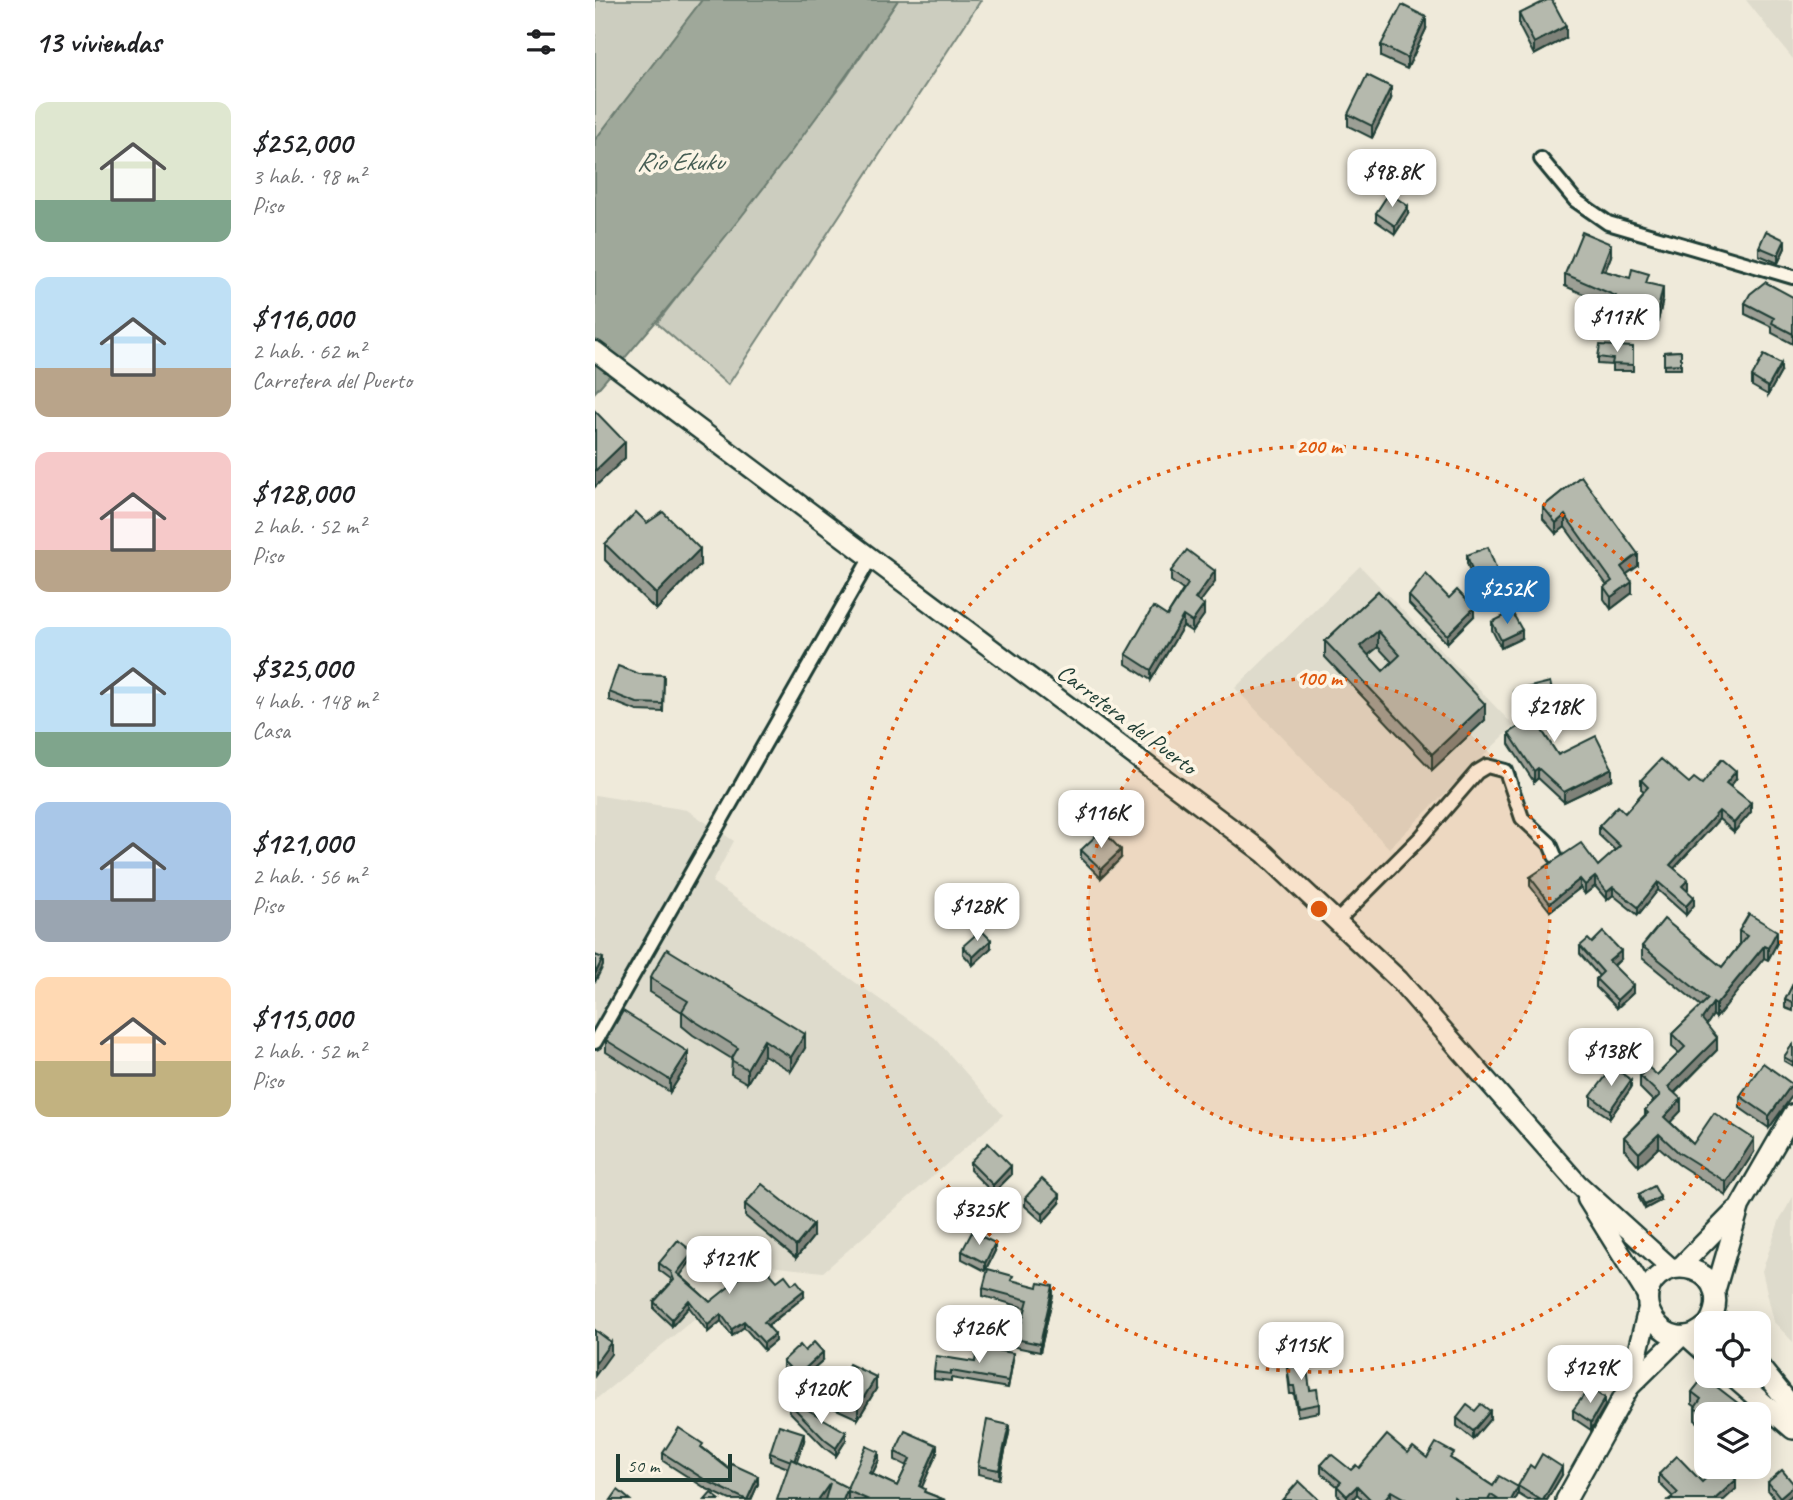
<!DOCTYPE html>
<html lang="es">
<head>
<meta charset="utf-8">
<style>
  body { margin:0; font-family:Caveat,sans-serif; background:#f2f2f2; color:#202124; height:100vh; display:flex; flex-direction:column; font-size:26px; white-space:nowrap }
  * { box-sizing:border-box; margin:0 }
  p { font-size:23px; color:#757577 }
  .icon { flex:none; width:38px; height:38px; fill:none; stroke:currentColor; stroke-width:2; stroke-linecap:round; stroke-linejoin:round }
  .map { position:relative; flex:1; overflow:hidden }
  .side { display:flex; flex-direction:column; background:#fff; width:595px }
  .side>* { flex:none }
  .tools { position:absolute; left:1099px; top:1311px; display:grid; gap:14px }
  .tools a { display:grid; place-items:center; width:77px; height:77px; border-radius:14px; background:#fff; box-shadow:0 4px 18px #0003; font-size:35px }
  .scale { position:absolute; left:21px; bottom:18px; width:116px; box-sizing:border-box; padding-left:7px; border:4px solid #1f3d34; border-top:0; font-size:19px; line-height:24px; white-space:nowrap; color:#1f3d34; -webkit-text-stroke:5px #fcf5e5; paint-order:stroke }
  .price { position:absolute; translate:-50% -60px; padding:0 16px; border-radius:14px; background:#fff; color:#222; font-size:23px; line-height:46px; filter:drop-shadow(0 2px 4px #0008) }
  .price::after { content:''; position:absolute; left:50%; top:42px; width:21px; height:16px; margin-left:-10px; background:inherit; clip-path:polygon(0 0,100% 0,50% 100%) }
  .price.on { background:#1f6fb2; color:#fff }
  ul { padding:0; list-style:none }
  li { display:flex; align-items:center; gap:21px; height:175px; padding:0 35px }
  li span { display:grid; place-items:center; flex:none; width:196px; height:140px; border-radius:14px; color:#555 }
  li>.icon { margin-inline-start:auto }
  span .icon { width:84px; height:84px; fill:#fffc; stroke-width:1 }
  li b { font-size:30px }
  h2 { display:flex; justify-content:space-between; align-items:center; height:84px; padding:0 35px; font-size:30px }
  main { display:flex; flex:1; min-height:0 }
  .map>svg:first-child { display:block }
  .built { fill:#dedbcc }
  .green { fill:#cccdbf; stroke:#76857a; stroke-width:2 }
  .water { fill:#9fa89a; stroke:#6c7d71; stroke-width:2 }
  .lines { fill:none; stroke-linecap:round; stroke-linejoin:round }
  .minor-casing { stroke:#1f3d34; stroke-width:18 }
  .secondary-casing { stroke:#1f3d34; stroke-width:23 }
  .primary-casing { stroke:#1f3d34; stroke-width:24 }
  .minor { stroke:#fcf5e5; stroke-width:12 }
  .secondary { stroke:#fcf5e5; stroke-width:18 }
  .primary { stroke:#fcf5e5; stroke-width:19 }
  .wall { fill:#9c9f95; stroke:#1f3d34; stroke-width:2; fill-rule:evenodd }
  .shaded-wall { fill:#7f8279; stroke:#1f3d34; stroke-width:2 }
  .building { fill:#b5b9ad; stroke:#1f3d34; stroke-width:2; fill-rule:evenodd }
  .ring { fill:none; stroke:#de580e; stroke-width:3.5; stroke-dasharray:3.5 7 }
  .labels { text-anchor:middle; dominant-baseline:central; stroke-width:7; stroke-linejoin:round; paint-order:stroke }
  .street-label { font-size:24px; fill:#1f3d34; stroke:#fcf5e5 }
  .water-label { font-size:26px; font-style:italic; fill:#455d53; stroke:#fcf5e5 }
  .centre { fill:#de580e; stroke:#fcf5e5; stroke-width:3.5 }
  .ring-label { font-size:21px; text-anchor:middle; font-weight:bold; fill:#de580e; stroke:#fcf5e5; stroke-width:7; stroke-linejoin:round; paint-order:stroke }
</style>
</head>
<body>
<main>
<section class="side">
<h2>13 viviendas<svg class="icon" aria-label="filters" viewBox="0 0 24 24"><path d="M4 7h16M4 17h16"/><circle cx="9" cy="7" r="2"/><circle cx="15" cy="17" r="2"/></svg></h2>
<ul>
<li><span style="background:linear-gradient(#dfe7d0 70%,#7fa58c 0)"><svg class="icon" aria-label="home" viewBox="0 0 24 24"><path d="M3 11l9-7 9 7M6 9v11h12V9"/></svg></span><div><b>$252,000</b><p>3 hab. · 98 m²</p><p>Piso</p></div></li>
<li><span style="background:linear-gradient(#bfe0f5 65%,#b9a48a 0)"><svg class="icon" aria-label="home" viewBox="0 0 24 24"><path d="M3 11l9-7 9 7M6 9v11h12V9"/></svg></span><div><b>$116,000</b><p>2 hab. · 62 m²</p><p>Carretera del Puerto</p></div></li>
<li><span style="background:linear-gradient(#f6c9c9 70%,#b9a48a 0)"><svg class="icon" aria-label="home" viewBox="0 0 24 24"><path d="M3 11l9-7 9 7M6 9v11h12V9"/></svg></span><div><b>$128,000</b><p>2 hab. · 52 m²</p><p>Piso</p></div></li>
<li><span style="background:linear-gradient(#bfe0f5 75%,#7fa58c 0)"><svg class="icon" aria-label="home" viewBox="0 0 24 24"><path d="M3 11l9-7 9 7M6 9v11h12V9"/></svg></span><div><b>$325,000</b><p>4 hab. · 148 m²</p><p>Casa</p></div></li>
<li><span style="background:linear-gradient(#a9c7e8 70%,#9aa5b1 0)"><svg class="icon" aria-label="home" viewBox="0 0 24 24"><path d="M3 11l9-7 9 7M6 9v11h12V9"/></svg></span><div><b>$121,000</b><p>2 hab. · 56 m²</p><p>Piso</p></div></li>
<li><span style="background:linear-gradient(#ffd9b3 60%,#c2b280 0)"><svg class="icon" aria-label="home" viewBox="0 0 24 24"><path d="M3 11l9-7 9 7M6 9v11h12V9"/></svg></span><div><b>$115,000</b><p>2 hab. · 52 m²</p><p>Piso</p></div></li>
</ul>
</section>
<div class="map">
<svg width="1198" height="1500" viewBox="0 0 1198 1500">
  <rect width="100%" height="100%" fill="#efeada"/>
  <filter id="ink" filterUnits="userSpaceOnUse"><feTurbulence type="fractalNoise" baseFrequency=".0143" numOctaves="2"/><feDisplacementMap in="SourceGraphic" scale="14" xChannelSelector="R" yChannelSelector="G"/><feConvolveMatrix kernelMatrix="1 2 1 2 8 2 1 2 1" color-interpolation-filters="sRGB"/></filter>
  <g filter="url(#ink)">
    <g class="built">
      <path d="M1151,0H1198V59Z"/>
      <path d="M765,566L919,726L794,848L640,688Z"/>
      <path d="M0,795L92,810L139,841L117,882L340,1038L408,1115L228,1272L165,1265L0,1400Z"/>
      <path d="M1198,1197V1342L1179,1322L1167,1271L1185,1219Z"/>
    </g>
    <g class="green">
      <path d="M0,0H107L0,140Z"/>
      <path d="M303,0H386L133,385L62,323L251,78Z"/>
    </g>
    <path class="water" d="M107,0H303C212,137 109,269 0,392V140Z"/>
    <g class="lines">
      <g class="minor-casing">
        <g id="minor">
          <path d="M946,159L980,200L1013,223L1198,277"/>
          <path d="M743,920L826,837L882,772L892,766L911,771L927,818L955,844L960,856"/>
          <path d="M0,1042L276,557"/>
        </g>
      </g>
      <g class="secondary-casing">
        <g id="secondary">
          <path d="M0,351L669,853L804,980L983,1184L1077,1269"/>
          <path d="M992,1199L1053,1297"/>
          <path d="M1084,1268L1140,1211"/>
          <path d="M1120,1292L1145,1206L1198,1114"/>
        </g>
      </g>
      <g class="primary-casing">
        <g id="primary">
          <path d="M1111,1326C1073,1362 1026,1294 1071,1271C1080,1267 1089,1267 1098,1270C1122,1278 1126,1303 1114,1323"/>
          <path d="M1092,1336L1111,1353"/>
          <path d="M1164,1366L1198,1408"/>
          <path d="M1137,1376L1198,1429"/>
          <path d="M1035,1386L1085,1337"/>
          <path d="M971,1500L1034,1387L1053,1310"/>
        </g>
      </g>
      <use href="#minor" class="minor"/>
      <use href="#secondary" class="secondary"/>
      <use href="#primary" class="primary"/>
    </g>
    <g class="wall">
      <path d="M924,14L971,38L939,55L924,26Z"/>
      <path d="M831,29L812,69L786,57V45Z"/>
      <path d="M796,99L777,138L753,126V114Z"/>
      <path d="M781,213L813,214L800,234L781,221Z"/>
      <path d="M1164,247L1190,248L1183,263L1164,255Z"/>
      <path d="M1016,256L1010,271L1054,284L1068,299L1061,330L1055,328L1053,337L1016,327V315L1018,307L970,286V274Z"/>
      <path d="M1198,297V344L1177,333V327L1150,314V303Z"/>
      <path d="M1038,347V371H1017V365L1003,364V357Z"/>
      <path d="M1086,351V369H1069V352Z"/>
      <path d="M1186,372L1173,395L1157,386V377Z"/>
      <path d="M986,476L1043,566L1032,574L1037,593L1016,609L1009,599V587L1012,585L970,527L961,534L948,519V507Z"/>
      <path d="M52,523L105,565L61,610L10,560V544Z"/>
      <path d="M872,555L902,579L880,587L872,563Z"/>
      <path d="M576,571L620,582L605,602L609,615L597,632L588,626L556,680L531,664V654L572,616L588,590L576,581Z"/>
      <path d="M783,591L890,720L837,770L730,657V641ZM783,647L797,662L788,671L773,655Z"/>
      <path d="M814,596L854,598L879,616L852,643L814,604Z"/>
      <path d="M897,622L927,638L906,648L897,630Z"/>
      <path d="M44,674L69,675L68,712L42,711L14,700V692Z"/>
      <path d="M919,691L961,718L942,723L963,755L1017,779L969,802L943,778L939,782L914,744V733L925,726L919,701Z"/>
      <path d="M1141,779L1135,787L1156,812L1139,832L1124,819L1079,868L1093,889L1092,890L1099,905L1091,915L1063,890L1043,915L1018,895L1012,900L1000,886L990,894L985,888L955,911L935,886V877L1003,866L1021,851L1004,835V826L1030,813L1049,791L1046,789V780L1107,784Z"/>
      <path d="M486,850L526,858L506,878L486,858Z"/>
      <path d="M1144,931L1182,943L1173,960L1169,958L1121,1018L1118,1015L1111,1025L1122,1050L1080,1093L1086,1111L1075,1122L1098,1144L1159,1152L1131,1195L1083,1164L1064,1147L1044,1166L1029,1149V1137L1050,1115V1110L1059,1102L1045,1088V1076L1062,1075L1084,1053L1077,1047V1034L1106,1006L1047,958V946L1127,967L1145,944H1144Z"/>
      <path d="M997,943L1026,959L1019,966L1038,993L1022,1008L1001,987V979L1004,976L985,954V946Z"/>
      <path d="M368,946L396,948L378,965L368,954Z"/>
      <path d="M55,978L210,1048L196,1071L169,1055L152,1083L136,1074L137,1059L98,1035L87,1026V1012L55,992Z"/>
      <path d="M1198,984V1011L1190,1008V1000Z"/>
      <path d="M11,1040L93,1064L75,1092L11,1052Z"/>
      <path d="M1198,1045V1066L1189,1061V1057Z"/>
      <path d="M1036,1088L1015,1118L996,1105V1096Z"/>
      <path d="M1145,1096H1197L1174,1128L1145,1108Z"/>
      <path d="M375,1162L416,1175L398,1193L375,1170Z"/>
      <path d="M1044,1194L1065,1201L1050,1209L1044,1198Z"/>
      <path d="M430,1198L465,1203L448,1222L430,1206Z"/>
      <path d="M150,1204L218,1237L201,1258L150,1216Z"/>
      <path d="M367,1251H400L390,1271L367,1259Z"/>
      <path d="M98,1258L85,1275L115,1302L182,1281L209,1297L173,1326L180,1341L169,1350L149,1327L137,1336L126,1321L113,1332L94,1307L77,1326L59,1309V1302L77,1282L76,1279L64,1270V1263Z"/>
      <path d="M418,1281L458,1295L445,1352L420,1347V1339L431,1308L388,1296V1288Z"/>
      <path d="M210,1351L228,1360L209,1377L222,1392V1400L185,1382V1375L190,1370L188,1369V1361Z"/>
      <path d="M691,1359L724,1404V1412L703,1416L699,1394H695Z"/>
      <path d="M418,1360L413,1388L356,1378V1381L339,1379V1372L380,1362Z"/>
      <path d="M1109,1377L1111,1414V1429L1100,1420V1408L1101,1407L1097,1404V1392Z"/>
      <path d="M281,1389L263,1419L239,1408V1396Z"/>
      <path d="M194,1403L251,1440L241,1456L230,1448L194,1411Z"/>
      <path d="M1010,1406L996,1430L978,1418V1410Z"/>
      <path d="M880,1411L895,1419L878,1439L862,1426V1418Z"/>
      <path d="M414,1433L404,1479L383,1474V1466Z"/>
      <path d="M209,1441L201,1462L251,1488L284,1460L277,1474L302,1486L312,1466L300,1460V1452L342,1453L326,1487L330,1492L350,1500H253L193,1468L175,1461V1453Z"/>
      <path d="M108,1448L134,1469L163,1484L156,1500H135L112,1489L68,1461V1453Z"/>
      <path d="M813,1453L832,1458L859,1460L898,1486L923,1487L939,1468L967,1475L952,1500H933L923,1494L920,1500H768L762,1494L757,1500H748L742,1494V1486L726,1473V1465L756,1470Z"/>
      <path d="M1064,1474L1107,1482L1141,1489L1078,1497L1064,1483Z"/>
      <path d="M1173,1482L1198,1483V1494L1191,1500H1181L1173,1490Z"/>
    </g>
    <g class="shaded-wall">
      <path d="M831,17V29L812,69V58Z"/>
      <path d="M971,26V38L939,55V43Z"/>
      <path d="M796,87V99L777,138V126Z"/>
      <path d="M813,206V214L800,234V226Z"/>
      <path d="M1190,240V248L1183,263V255Z"/>
      <path d="M1016,244V256L1006,282V270Z"/>
      <path d="M1068,287V299L1061,330V318Z"/>
      <path d="M1055,316V328L1053,337V325Z"/>
      <path d="M1186,364V372L1173,395V387Z"/>
      <path d="M30,442V458L0,487V471Z"/>
      <path d="M970,515V527L961,534V523Z"/>
      <path d="M105,549V565L61,610V594Z"/>
      <path d="M1043,554V566L1026,578V567Z"/>
      <path d="M620,571V582L600,609V599Z"/>
      <path d="M902,571V579L880,587V579Z"/>
      <path d="M1037,582V593L1016,609V597Z"/>
      <path d="M609,605V615L597,632V622Z"/>
      <path d="M879,608V616L852,643V635Z"/>
      <path d="M588,616V626L556,680V670Z"/>
      <path d="M927,630V638L906,648V640Z"/>
      <path d="M783,631V647L765,662V646Z"/>
      <path d="M890,704V720L837,770V754Z"/>
      <path d="M961,708V718L936,724V714Z"/>
      <path d="M943,768V778L939,782V771Z"/>
      <path d="M1017,768V779L969,802V792Z"/>
      <path d="M1141,771V779L1131,792V783Z"/>
      <path d="M1156,803V812L1139,832V823Z"/>
      <path d="M1124,811V819L1075,873V865Z"/>
      <path d="M526,850V858L506,878V869Z"/>
      <path d="M1000,877V886L990,894V885Z"/>
      <path d="M985,879V888L955,911V903Z"/>
      <path d="M1093,880V889L1087,895V886Z"/>
      <path d="M1063,882V890L1043,915V907Z"/>
      <path d="M1018,887V895L1012,900V892Z"/>
      <path d="M1099,897V905L1091,915V906Z"/>
      <path d="M1182,931V943L1173,960V948Z"/>
      <path d="M396,940V948L378,965V957Z"/>
      <path d="M1169,946V958L1121,1018V1005Z"/>
      <path d="M1026,951V959L1014,969V961Z"/>
      <path d="M8,958V966L0,982V974Z"/>
      <path d="M1038,985V993L1022,1008V1000Z"/>
      <path d="M1118,1003V1015L1107,1032V1019Z"/>
      <path d="M210,1034V1048L196,1071V1057Z"/>
      <path d="M1122,1038V1050L1073,1099V1087Z"/>
      <path d="M169,1040V1055L152,1083V1069Z"/>
      <path d="M93,1052V1064L75,1092V1080Z"/>
      <path d="M1036,1080V1088L1015,1118V1110Z"/>
      <path d="M1197,1084V1096L1174,1128V1116Z"/>
      <path d="M1086,1099V1111L1069,1129V1117Z"/>
      <path d="M1064,1134V1147L1044,1166V1153Z"/>
      <path d="M1159,1139V1152L1131,1195V1182Z"/>
      <path d="M416,1166V1175L398,1193V1185Z"/>
      <path d="M465,1195V1203L448,1222V1214Z"/>
      <path d="M1065,1197V1201L1050,1209V1205Z"/>
      <path d="M218,1225V1237L201,1258V1246Z"/>
      <path d="M400,1243V1251L390,1271V1263Z"/>
      <path d="M98,1252V1258L82,1280V1273Z"/>
      <path d="M458,1286V1295L445,1352V1344Z"/>
      <path d="M209,1290V1297L169,1328V1322Z"/>
      <path d="M94,1300V1307L77,1326V1319Z"/>
      <path d="M126,1314V1321L113,1332V1325Z"/>
      <path d="M149,1321V1327L137,1336V1329Z"/>
      <path d="M180,1334V1341L169,1350V1343Z"/>
      <path d="M16,1342V1354L0,1376V1364Z"/>
      <path d="M228,1352V1360L205,1380V1373Z"/>
      <path d="M418,1353V1360L413,1388V1381Z"/>
      <path d="M281,1377V1389L263,1419V1407Z"/>
      <path d="M1010,1398V1406L996,1430V1422Z"/>
      <path d="M895,1411V1419L878,1439V1431Z"/>
      <path d="M414,1425V1433L404,1479V1470Z"/>
      <path d="M251,1432V1440L241,1456V1448Z"/>
      <path d="M209,1433V1441L199,1470V1462Z"/>
      <path d="M342,1445V1453L324,1494V1486Z"/>
      <path d="M284,1452V1460L274,1481V1473Z"/>
      <path d="M967,1467V1475L952,1500H948Z"/>
      <path d="M163,1476V1484L156,1500H152Z"/>
      <path d="M1141,1480V1489L1129,1500H1119Z"/>
      <path d="M235,1483L233,1500H223Z"/>
      <path d="M762,1486V1494L757,1500H752V1496Z"/>
      <path d="M1198,1486V1494L1191,1500H1185V1497Z"/>
      <path d="M923,1487V1495L920,1500H916Z"/>
      <path d="M253,1488V1500H248Z"/>
      <path d="M796,1491V1499L789,1500Z"/>
    </g>
    <g class="building">
      <path d="M952,0H957L971,26L939,43L924,14Z"/>
      <path d="M807,5L831,17L812,58L786,45Z"/>
      <path d="M772,75L796,87L777,126L753,114Z"/>
      <path d="M794,193L813,206L800,226L781,213Z"/>
      <path d="M1171,231L1190,240L1183,255L1164,247Z"/>
      <path d="M987,232L1016,244L1006,270L1035,278L1037,269L1054,274L1051,283L1068,287L1061,318L1055,316L1053,325L1016,315L1021,296L970,274Z"/>
      <path d="M1170,282L1198,297V334L1177,323L1179,318L1150,303L1155,294Z"/>
      <path d="M1005,345L1038,347V365L1017,364L1018,359L1003,357Z"/>
      <path d="M1086,351V364L1069,365V352Z"/>
      <path d="M1169,355L1186,364L1173,387L1157,377Z"/>
      <path d="M0,411L30,442L0,471Z"/>
      <path d="M986,476L1043,554L1026,567L1037,582L1016,597L1009,587L1017,581L970,515L961,523L948,507Z"/>
      <path d="M41,512L52,523L68,512L105,549L61,594L10,544Z"/>
      <path d="M893,547L902,571L880,579L872,555Z"/>
      <path d="M592,550L620,571L600,599L609,605L597,622L588,616L556,670L531,654L558,607L572,616L593,584L576,571Z"/>
      <path d="M831,574L854,598L862,590L879,608L852,635L814,596Z"/>
      <path d="M783,591L890,704L837,754L730,641ZM783,631L805,655L788,671L765,646Z"/>
      <path d="M917,612L927,630L906,640L897,622Z"/>
      <path d="M23,666L44,674L69,675L68,704L42,703L14,692Z"/>
      <path d="M955,682L961,708L936,714L963,755L1001,736L1017,768L969,792L943,768L939,771L914,733L927,725L919,691Z"/>
      <path d="M1066,759L1094,783L1099,778L1107,784L1127,759L1141,771L1131,783L1156,803L1139,823L1124,811L1075,865L1093,880L1087,886L1099,897L1091,906L1063,882L1043,907L1018,887L1012,892L1000,877L990,885L985,879L955,903L935,877L986,843L1003,866L1025,846L1004,826L1023,806L1030,813L1053,787L1046,780Z"/>
      <path d="M507,830L526,850L506,869L486,850Z"/>
      <path d="M1154,914L1182,931L1173,948L1169,946L1121,1005L1118,1003L1107,1019L1122,1038L1073,1087L1086,1099L1069,1117L1098,1144L1119,1113L1159,1139L1131,1182L1083,1152L1064,1134L1044,1153L1029,1137L1053,1113L1050,1110L1065,1095L1045,1076L1053,1067L1062,1075L1090,1047L1077,1034L1113,999L1047,946L1069,919L1127,967L1152,936L1144,931Z"/>
      <path d="M386,930L396,940L378,957L368,946Z"/>
      <path d="M1008,932L1026,951L1014,961L1038,985L1022,1000L1001,979L1008,972L985,946L993,939L997,943Z"/>
      <path d="M72,949L210,1034L196,1057L169,1040L152,1069L136,1060L143,1048L98,1020L87,1011L93,1001L55,978Z"/>
      <path d="M0,955L8,958L0,974Z"/>
      <path d="M1198,984V1003L1190,1000Z"/>
      <path d="M28,1011L93,1052L75,1080L11,1040Z"/>
      <path d="M1197,1045H1198V1062L1189,1057Z"/>
      <path d="M1168,1063L1197,1084L1174,1116L1145,1096Z"/>
      <path d="M1018,1067L1036,1080L1015,1110L996,1096Z"/>
      <path d="M393,1143L416,1166L398,1185L375,1162Z"/>
      <path d="M447,1179L465,1195L448,1214L430,1198Z"/>
      <path d="M167,1184L218,1225L201,1246L150,1204Z"/>
      <path d="M1059,1186L1065,1197L1050,1205L1044,1194Z"/>
      <path d="M377,1232L400,1243L390,1263L367,1251Z"/>
      <path d="M83,1240L98,1252L82,1273L115,1302L165,1262L182,1281L190,1275L197,1284L202,1281L209,1290L169,1322L180,1334L169,1343L149,1321L137,1329L126,1314L113,1325L94,1300L77,1319L59,1302L79,1280L76,1272L64,1263Z"/>
      <path d="M393,1269L418,1276L416,1280L443,1287L444,1283L458,1286L445,1344L420,1339L424,1321L427,1322L433,1300L388,1288Z"/>
      <path d="M0,1330L16,1342L0,1364Z"/>
      <path d="M219,1342L228,1352L205,1373L222,1392L185,1375L194,1367L188,1361L205,1345L210,1351Z"/>
      <path d="M382,1347L418,1353L413,1381L356,1371V1374L339,1372L341,1356L380,1362Z"/>
      <path d="M710,1356L715,1390L722,1389L724,1404L703,1408L699,1386H695L691,1359Z"/>
      <path d="M254,1364L281,1377L263,1407L239,1396Z"/>
      <path d="M1109,1377L1157,1414H1111V1417L1100,1408L1106,1399L1097,1392Z"/>
      <path d="M995,1387L1010,1398L996,1422L978,1410Z"/>
      <path d="M196,1400L251,1432L241,1448L230,1440L194,1403Z"/>
      <path d="M886,1404L895,1411L878,1431L862,1418L872,1405L880,1411Z"/>
      <path d="M392,1420L414,1425L404,1470L383,1466Z"/>
      <path d="M184,1425L209,1433L199,1461L196,1459V1461L175,1453Z"/>
      <path d="M84,1428L108,1444L106,1447L134,1469L137,1464L163,1476L152,1500L112,1481L68,1453Z"/>
      <path d="M310,1431L342,1445L324,1486L330,1489L329,1492L350,1500H274L253,1491V1488H252L271,1446L284,1452L274,1473L302,1486L315,1459L300,1452Z"/>
      <path d="M792,1435L813,1453L818,1447L832,1458L841,1443L859,1453L855,1458L898,1486L904,1476L923,1487L916,1500H904L896,1495L893,1500H863L859,1497L858,1500H812L796,1491L789,1500H774L775,1499L762,1486L752,1496L742,1486L746,1482L726,1465L736,1454L756,1470L761,1465L764,1468Z"/>
      <path d="M947,1454L967,1467L948,1500H946L923,1486L935,1465L939,1468Z"/>
      <path d="M1082,1456L1107,1482L1124,1466H1129L1141,1480L1119,1500H1073L1083,1493L1064,1474Z"/>
      <path d="M196,1459L253,1488L248,1500H230L235,1483L223,1500H182Z"/>
      <path d="M1187,1470L1198,1483V1486L1185,1497L1173,1482Z"/>
      <path d="M704,1481L724,1500H687Z"/>
      <path d="M23,1490L35,1500H16Z"/>
      <path d="M116,1493L125,1500H110Z"/>
    </g>
  </g>
  <circle cx="724" cy="909" r="231" fill="#de580e" fill-opacity=".12"/>
  <g class="ring">
    <circle cx="724" cy="909" r="231"/>
    <circle cx="724" cy="909" r="463"/>
  </g>
  <g class="labels">
    <g class="street-label">
      <text transform="translate(532 719) rotate(37)">Carretera del Puerto</text>
    </g>
    <g class="water-label">
      <text x="85" y="161">Río Ekuku</text>
    </g>
  </g>
  <circle cx="724" cy="909" r="10" class="centre"/>
  <g class="ring-label">
    <text x="724" y="453">200 m</text>
    <text x="724" y="685">100 m</text>
  </g>
</svg>
<div class="tools">
<a><svg class="icon" aria-label="locate" viewBox="0 0 24 24"><circle cx="12" cy="12" r="6"/><path d="M12 2v4M12 18v4M2 12h4M18 12h4"/></svg></a>
<a><svg class="icon" aria-label="layers" viewBox="0 0 24 24"><path d="M12 4l9 5-9 5-9-5zM3 14l9 5 9-5"/></svg></a>
</div>
<div class="scale">50 m</div>
<b class="price" style="left:797px;top:209px">$98.8K</b>
<b class="price" style="left:1022px;top:354px">$117K</b>
<b class="price on" style="left:912px;top:626px">$252K</b>
<b class="price" style="left:959px;top:744px">$218K</b>
<b class="price" style="left:506px;top:850px">$116K</b>
<b class="price" style="left:382px;top:943px">$128K</b>
<b class="price" style="left:1016px;top:1088px">$138K</b>
<b class="price" style="left:384px;top:1247px">$325K</b>
<b class="price" style="left:134px;top:1296px">$121K</b>
<b class="price" style="left:384px;top:1365px">$126K</b>
<b class="price" style="left:706px;top:1382px">$115K</b>
<b class="price" style="left:995px;top:1405px">$129K</b>
<b class="price" style="left:226px;top:1426px">$120K</b>
</div>
</main>
</body>
</html>
